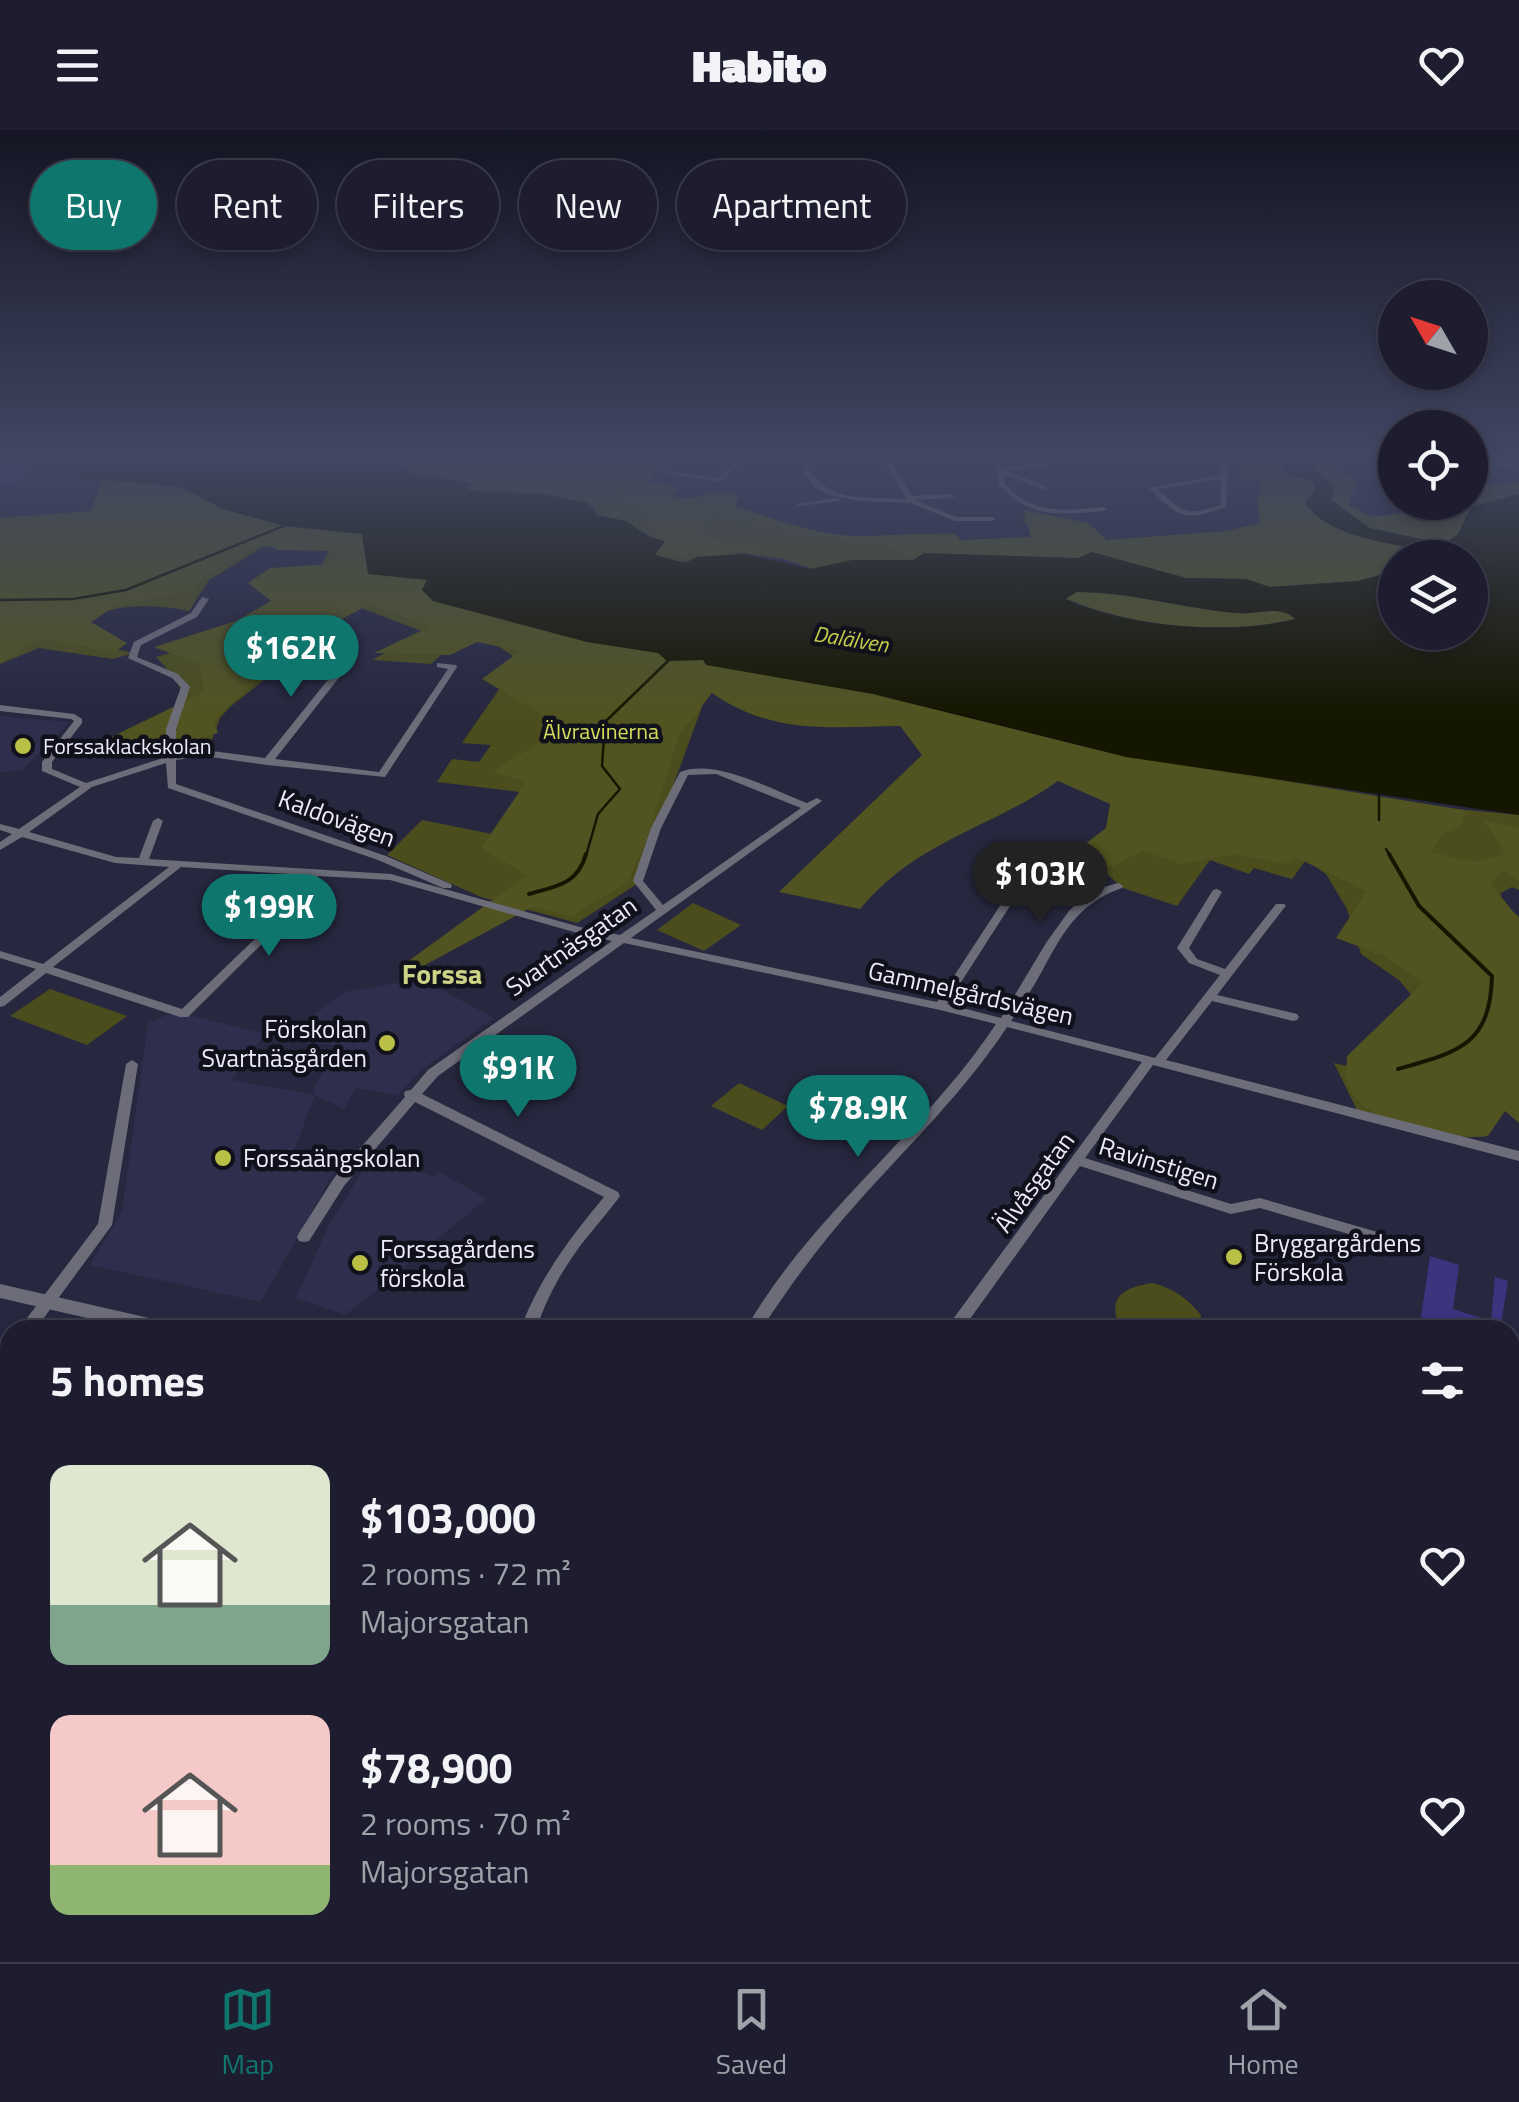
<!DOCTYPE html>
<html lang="en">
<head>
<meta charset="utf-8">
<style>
  body { margin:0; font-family:"Titillium Web",sans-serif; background:#2a2a3b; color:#f1f3f6; height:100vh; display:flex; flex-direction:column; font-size:38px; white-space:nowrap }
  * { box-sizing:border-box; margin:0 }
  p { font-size:32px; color:#a0a2aa }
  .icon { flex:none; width:55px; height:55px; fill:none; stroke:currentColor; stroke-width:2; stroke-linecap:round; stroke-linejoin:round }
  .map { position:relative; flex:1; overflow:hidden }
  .side { position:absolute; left:0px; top:1190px; width:1520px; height:642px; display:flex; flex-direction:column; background:#1d1d2f; border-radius:30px 30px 0 0; box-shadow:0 5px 15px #0003,0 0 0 2px #3b3b4b }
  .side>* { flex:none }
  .hud { position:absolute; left:30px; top:30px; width:1000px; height:90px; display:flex; gap:20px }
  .needle { width:65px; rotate:309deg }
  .tools { position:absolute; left:1378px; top:150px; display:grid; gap:20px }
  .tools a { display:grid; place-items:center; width:110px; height:110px; border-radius:50%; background:#1d1d2f; box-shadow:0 5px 15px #0003,0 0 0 2px #3b3b4b; font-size:50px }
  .price { position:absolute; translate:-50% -85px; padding:0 22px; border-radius:35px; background:#0f766e; color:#fff; font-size:32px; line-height:65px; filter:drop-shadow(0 2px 5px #0008) }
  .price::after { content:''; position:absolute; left:50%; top:60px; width:30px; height:22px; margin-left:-15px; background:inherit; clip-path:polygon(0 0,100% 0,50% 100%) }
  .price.active { background:#222; color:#fff }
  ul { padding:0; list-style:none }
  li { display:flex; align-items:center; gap:30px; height:250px; padding:0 50px }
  li span { display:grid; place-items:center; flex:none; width:280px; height:200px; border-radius:20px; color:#555 }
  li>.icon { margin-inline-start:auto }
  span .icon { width:120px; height:120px; fill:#fffc; stroke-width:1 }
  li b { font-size:42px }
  h2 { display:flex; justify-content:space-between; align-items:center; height:120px; padding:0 50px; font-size:42px }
  .tag { padding:0 35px; border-radius:45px; background:#1d1d2f; box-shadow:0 5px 15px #0003,0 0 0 2px #3b3b4b; font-size:35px; line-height:90px }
  .tag.active { background:#0f766e; color:#fff }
  header { display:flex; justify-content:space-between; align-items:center; height:130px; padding:0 50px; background:#1d1d2f; font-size:45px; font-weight:800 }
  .menu { display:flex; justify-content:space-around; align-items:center; height:140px; border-top:2px solid #3b3b4b; background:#1d1d2f; font-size:28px; color:#a0a2aa }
  .menu a { display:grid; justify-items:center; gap:5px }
  .menu .active { color:#0f766e }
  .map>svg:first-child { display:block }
  .built { fill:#2f2f4d }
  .green { fill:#4b4e1c }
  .forest { fill:#515420 }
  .water { fill:#151600; fill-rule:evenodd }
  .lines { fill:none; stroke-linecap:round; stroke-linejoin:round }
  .stream-far1 { stroke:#151600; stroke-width:2.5 }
  .stream { stroke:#151600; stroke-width:4 }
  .building { fill:#3c347f }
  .minor { fill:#6d6d7a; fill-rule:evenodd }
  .tertiary { fill:#6d6d7a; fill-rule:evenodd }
  .poi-dot { fill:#bac045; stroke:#11111c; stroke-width:4 }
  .labels { text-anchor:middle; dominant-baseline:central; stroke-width:9; stroke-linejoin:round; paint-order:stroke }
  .far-water-label { font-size:22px; font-style:italic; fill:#c7cd48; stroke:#11111c }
  .far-park-label { font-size:22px; fill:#d6dd5a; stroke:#11111c }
  .far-poi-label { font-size:22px; fill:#ececfd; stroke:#11111c; text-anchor:start }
  .street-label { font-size:25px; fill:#ececfd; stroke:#11111c }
  .poi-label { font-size:25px; fill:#ececfd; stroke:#11111c; text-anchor:start }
  .neighbourhood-label { font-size:28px; font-weight:bold; fill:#cdd385; stroke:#11111c }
</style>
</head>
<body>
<header><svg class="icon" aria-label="menu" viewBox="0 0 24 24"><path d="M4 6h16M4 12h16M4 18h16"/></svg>Habito<svg class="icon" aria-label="heart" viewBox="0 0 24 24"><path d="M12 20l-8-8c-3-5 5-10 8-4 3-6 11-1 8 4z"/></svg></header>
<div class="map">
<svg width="1519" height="1832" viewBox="0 0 1519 1832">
  <rect width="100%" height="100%" fill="#27273f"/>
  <g class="built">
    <path d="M0,586L70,592L22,640L0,643Z"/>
    <path d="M421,849L494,888L422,939L398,965L356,958L344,979L315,965L293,1023L339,1033L261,1172L90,1135L122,1082L148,892L177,882L265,904L232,950L315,965V954L340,916L289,910L302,894L344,862Z"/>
    <path d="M374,1022L433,1047L439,1042L487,1068L346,1185L296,1168L328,1097Z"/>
  </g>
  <g class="green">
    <path d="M345,328L660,334L648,344L647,363L845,409L1018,413L1046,403L1019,389L1042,391L1080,409L1430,428H1395V443L914,429L825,443L784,429L742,423L674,433L654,424L653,408L625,391L593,384L594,377L588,373L540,364L469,360L465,358L471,355L463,350L413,343L387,330Z"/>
    <path d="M107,355L1046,611L1456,679L1519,685V760L1512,757L1501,763L1500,770L1519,787V970L1391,987L1357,980L1334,933L1384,944L1419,874L1399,850L1361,824L1347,779L1326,744L1306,730L1292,749L1254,738L1249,744L1210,730L1177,776L1123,758L1094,733L1136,644L710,555L637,754L577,793L481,767L387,725L422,690L523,710L553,666L437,652L452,629L479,632L491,615L462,613L502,555L531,538L471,498L431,534L372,530L424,502L356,476L230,577L220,588L209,618L177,623L174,619C198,581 184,556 156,527L234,505L319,440L329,420L263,417L209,450L189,481C155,474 106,472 79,496L119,520L134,523L113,529L39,518L0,534V390L95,384Z"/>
    <path d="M693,773L741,795L704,821L657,800Z"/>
    <path d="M50,859L127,886L87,915L10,886Z"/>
    <path d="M739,953L788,976L762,1000L711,976Z"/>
    <path d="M1152,1153C1173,1158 1187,1168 1201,1185L1199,1200H1121C1106,1169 1121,1158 1152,1153Z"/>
  </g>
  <g class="forest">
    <path d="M397,328L665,331L649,352L679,358L673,368C699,371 719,357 739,364L735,376C776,389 823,408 867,406C896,405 925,403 955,404L961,410L1031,407L1023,380L1088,393L1107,410L1226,401L1260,393L1257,372L1262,352L1237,349L1242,338L1232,328H1276L1286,344L1314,352L1351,404L1433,421L1435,426L1395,428V441L1358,451L1270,457L1246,449L1186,448L1092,422L1078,428L1006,426L913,430L884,415L772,401L711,385L701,405L727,413L762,417L759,422L676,427L657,422L663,410L649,395L646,381L627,373L619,364L595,361L581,367L485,358L461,343L400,334Z"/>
    <path d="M1309,328H1328L1357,352L1348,375L1372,387L1421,381L1426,373L1470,372V356L1519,351V364L1471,377L1458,404L1444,414L1370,398L1331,370L1335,357L1314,339Z"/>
    <path d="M103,349L181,357L223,379L362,404L368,444L428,451L506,491L587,512L658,523L667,531L704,530L707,535L873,564L1126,627L1464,680L1462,695L1441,705L1431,722L1473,732L1505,724L1484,690L1519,698V750L1504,741L1490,753L1519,789V993L1505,981L1488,1006C1451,1011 1364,996 1348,956C1344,947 1347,936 1347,926L1424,852L1384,826L1336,808L1367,761L1295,727L1284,734L1236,724L1181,734L1143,721L1113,736L1062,751L1076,721L1106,698L1110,674L1058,651C987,701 919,709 860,779L779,762L922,625L900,596C829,597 772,605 712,563L679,605L646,711L626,754L571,786L532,777L414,841L403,835L527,745L481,718L526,652L493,642L563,597L482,549L520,521L477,512L450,525L374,523L429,497L370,474L294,515L214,590L218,603L129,626L103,611L204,562L199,534L154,517L236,491L271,471L248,453L270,438L331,434L338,421L278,420L265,412L202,447L195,459L114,477L91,492L127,513L115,522L40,509L0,533V388L90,381Z"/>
    <path d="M1077,462C1132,462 1183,479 1238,483C1257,485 1282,474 1296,489C1224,505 1133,498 1065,468Z"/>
  </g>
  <path class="water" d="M31,328L389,331L413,343L476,355L468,357L471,361L541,364L585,372L599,386L627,391L649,407L665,411L655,425L685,433L697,427L744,424L810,439L852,430H913L924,423L1078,428L1092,422L1186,448L1246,449L1270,457L1358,451L1395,441V502H1470V428L1433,427L1432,421C1396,415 1324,407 1305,372L1316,359L1314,352L1286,344L1276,328H1309L1314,339L1335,357L1331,370L1370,398L1444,414L1458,404L1471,377L1519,364V685L1126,627L873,564L706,535L703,530L667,531L658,523L587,512L433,471L422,460L427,450L368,444L362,404L284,396L223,379L181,357L40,344L42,331ZM1077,462C1131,462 1182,478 1235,483C1255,485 1281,474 1295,489C1231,506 1127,497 1065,469Z"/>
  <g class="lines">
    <g class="stream-far1">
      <path d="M0,470L73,469L126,460L286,395"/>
      <path d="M1379,665V690"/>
      <path d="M1386,719L1390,726"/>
      <path d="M586,726L598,684L620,659L602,636L605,592L670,529"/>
    </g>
    <g class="stream">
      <path d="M1389,724L1419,776L1492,846C1490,916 1458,922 1398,939"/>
      <path d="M529,764C557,756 578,754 586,724"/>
    </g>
  </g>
  <g class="building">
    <path d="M30,329L20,354L0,355V331Z"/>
    <path d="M1430,1126L1459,1135L1453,1179L1491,1191L1495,1147L1508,1151L1501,1194L1511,1200H1439L1420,1194Z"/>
  </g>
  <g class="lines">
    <g class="minor">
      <path d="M740,328H747L720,352L665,343L668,341L718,348Z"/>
      <path d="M797,328H803C826,376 861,366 907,369L882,328H888L912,366L952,364L955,366L952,368L915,370L956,387H992L996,389L992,391H955L911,373L862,371L829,365L816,358L806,346Z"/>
      <path d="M988,328H994L1003,338L1074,328H1091L1009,341L1049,358V360H1045L1004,344V354C1035,385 1062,381 1103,377L1107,379L1103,381C1060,385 1031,389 999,355L998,340Z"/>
      <path d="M1212,328H1219L1228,336L1226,377C1183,391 1182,390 1149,358L1221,345L1222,337ZM1221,349V375C1183,386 1187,384 1157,359Z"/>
      <path d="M1519,331V335L1470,337V333Z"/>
      <path d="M1395,336V340L1378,342L1375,340Z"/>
      <path d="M837,368L840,370L839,371L800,376L797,374Z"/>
      <path d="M202,467L209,469L197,487L141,515L137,527L178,544L190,557L176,599V624L204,620L265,628L343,531L346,530L350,533L349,535L275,629L379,642L448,539L437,537V533L456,535L457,537L385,647L267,635L204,626L176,630V654L386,726L451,754L452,756L451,758H443L378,730L168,658L166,633L92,657L29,702L116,727L139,728L153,691L158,688L163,691L149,729L391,744L580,797L620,805L656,780L633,751L651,698L680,642C715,628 773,660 807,673L817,668L822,671L631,808L937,872L1007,765L1012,762L1017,765L947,874L1001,888L1046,813L1069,781L1082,768L1097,759L1118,753L1123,756L1122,758C1078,773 1062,804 1041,843C1032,859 1022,875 1011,891L1155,928L1220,845L1189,833L1177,818L1213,760L1217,759L1222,762L1189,818L1197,829L1225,839L1276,774H1284L1286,776L1284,778L1217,865L1297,884L1299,887L1297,890L1293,891L1212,871L1166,930L1519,1021V1031L1153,935L1085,1028L1231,1074L1260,1068L1405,1110L1407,1114L1405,1118L1400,1119L1260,1078L1231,1084L1080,1036L962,1200H945L1142,932L1007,897C965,961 909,1015 858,1072C822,1112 790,1155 761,1200H745C812,1083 923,1004 996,894L940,880L624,813L438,946L422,964L618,1062L620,1066C608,1083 593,1099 580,1116C561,1142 546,1169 536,1200H520C539,1149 569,1109 604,1067L415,972L344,1056L309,1111L304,1112L299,1111L297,1107L299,1103L334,1048L405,967L404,964L405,961L411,960L428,940L612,811L574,802L390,750L318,746L274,802L188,887H180L46,843L4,876L0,877V867L36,839L0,828V821L43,834L169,737L115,733L22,707L0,720V712L12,704L0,700V694L19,699L80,657L42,641V632L74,591L71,589L0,581V575L74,584L82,589V593L52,632V639L86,653L166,627V599L181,557L172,548L128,528L134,512L191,483ZM716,644L801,678L663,775L643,751L661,698L688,645ZM181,737L307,745L266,798L182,879L53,837Z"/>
      <path d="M132,930L138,934L112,1095L35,1200H18L98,1094L126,934Z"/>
      <path d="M10,1216C10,1227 13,1238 0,1242C0,1231 0,1220 10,1216Z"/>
      <rect x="1510" y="1635" width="9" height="20"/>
      <path d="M10,1659V1679L0,1682V1662Z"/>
      <path d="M362,1822H384L381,1832H359Z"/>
      <path d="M945,1822H967L968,1832H946Z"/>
      <path d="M1129,1822H1151L1153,1832H1131Z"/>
      <path d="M1334,1822H1356L1358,1832H1336Z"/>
    </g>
    <g class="tertiary">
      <path d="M0,1154L171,1193L178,1195L180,1200H139L0,1168Z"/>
      <path d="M1510,1547L1519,1548V1570L1510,1569Z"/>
    </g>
  </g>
  <linearGradient id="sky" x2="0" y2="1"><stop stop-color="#151523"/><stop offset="0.56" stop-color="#414763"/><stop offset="1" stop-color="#414763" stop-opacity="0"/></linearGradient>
  <rect width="1519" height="584" fill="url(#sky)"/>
  <g class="poi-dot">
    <circle cx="23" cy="616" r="10"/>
    <circle cx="387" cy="913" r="10"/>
    <circle cx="223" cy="1028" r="10"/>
    <circle cx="1234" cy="1127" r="10"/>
    <circle cx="360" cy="1133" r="10"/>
  </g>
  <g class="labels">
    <g class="far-water-label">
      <text transform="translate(851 509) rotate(9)">Dalälven</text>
    </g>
    <g class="far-park-label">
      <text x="601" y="601">Älvravinerna</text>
    </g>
    <g class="far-poi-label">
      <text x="43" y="616">Forssaklackskolan</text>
    </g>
    <g class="street-label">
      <text transform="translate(337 688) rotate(20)">Kaldovägen</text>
      <text transform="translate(571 816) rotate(-35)">Svartnäsgatan</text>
      <text transform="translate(971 863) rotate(13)">Gammelgårdsvägen</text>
      <text transform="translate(1159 1033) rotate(17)">Ravinstigen</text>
      <text transform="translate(1034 1052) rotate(-54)">Älvåsgatan</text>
    </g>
    <g class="poi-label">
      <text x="367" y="899" text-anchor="end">Förskolan<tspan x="367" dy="29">Svartnäsgården</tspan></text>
      <text x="243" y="1028">Forssaängskolan</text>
      <text x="1254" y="1113">Bryggargårdens<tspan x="1254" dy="29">Förskola</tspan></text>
      <text x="380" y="1119">Forssagårdens<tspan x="380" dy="29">förskola</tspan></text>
    </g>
    <g class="neighbourhood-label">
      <text x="442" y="843">Forssa</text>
    </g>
  </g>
</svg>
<div class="tools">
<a><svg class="needle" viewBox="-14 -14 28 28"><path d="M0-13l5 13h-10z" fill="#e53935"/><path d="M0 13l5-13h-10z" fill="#a0a2aa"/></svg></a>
<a><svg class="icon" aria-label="locate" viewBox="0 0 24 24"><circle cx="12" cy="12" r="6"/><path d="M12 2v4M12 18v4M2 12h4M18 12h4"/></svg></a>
<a><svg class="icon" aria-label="layers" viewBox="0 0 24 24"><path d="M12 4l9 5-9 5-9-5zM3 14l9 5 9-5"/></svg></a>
</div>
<b class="price" style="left:291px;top:570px">$162K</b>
<b class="price active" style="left:1040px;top:796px">$103K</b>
<b class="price" style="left:269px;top:829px">$199K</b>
<b class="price" style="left:518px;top:990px">$91K</b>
<b class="price" style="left:858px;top:1030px">$78.9K</b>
<div class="hud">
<a class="tag active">Buy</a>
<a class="tag">Rent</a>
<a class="tag">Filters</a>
<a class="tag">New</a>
<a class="tag">Apartment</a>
</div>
<section class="side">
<h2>5 homes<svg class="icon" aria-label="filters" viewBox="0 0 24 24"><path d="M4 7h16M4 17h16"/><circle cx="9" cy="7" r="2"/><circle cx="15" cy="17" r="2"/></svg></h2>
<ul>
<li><span style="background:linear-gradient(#dfe7d0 70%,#7fa58c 0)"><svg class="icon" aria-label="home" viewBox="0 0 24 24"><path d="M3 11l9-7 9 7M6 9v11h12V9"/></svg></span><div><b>$103,000</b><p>2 rooms · 72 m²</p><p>Majorsgatan</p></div><svg class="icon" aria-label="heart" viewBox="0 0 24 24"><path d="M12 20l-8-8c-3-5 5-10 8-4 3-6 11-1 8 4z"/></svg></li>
<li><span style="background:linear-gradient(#f6c9c9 75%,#8fb573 0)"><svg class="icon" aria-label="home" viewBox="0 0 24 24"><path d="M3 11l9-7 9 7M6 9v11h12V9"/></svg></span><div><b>$78,900</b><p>2 rooms · 70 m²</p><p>Majorsgatan</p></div><svg class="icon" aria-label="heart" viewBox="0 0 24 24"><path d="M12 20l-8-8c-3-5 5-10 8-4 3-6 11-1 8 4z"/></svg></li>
</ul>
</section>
</div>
<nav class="menu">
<a class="active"><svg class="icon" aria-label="map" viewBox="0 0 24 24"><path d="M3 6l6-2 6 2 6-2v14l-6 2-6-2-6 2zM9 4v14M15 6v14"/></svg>Map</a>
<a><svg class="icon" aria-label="saved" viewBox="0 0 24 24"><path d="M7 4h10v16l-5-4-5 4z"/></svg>Saved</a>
<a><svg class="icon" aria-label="home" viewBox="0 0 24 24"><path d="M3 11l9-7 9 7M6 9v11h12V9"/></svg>Home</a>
</nav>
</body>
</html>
